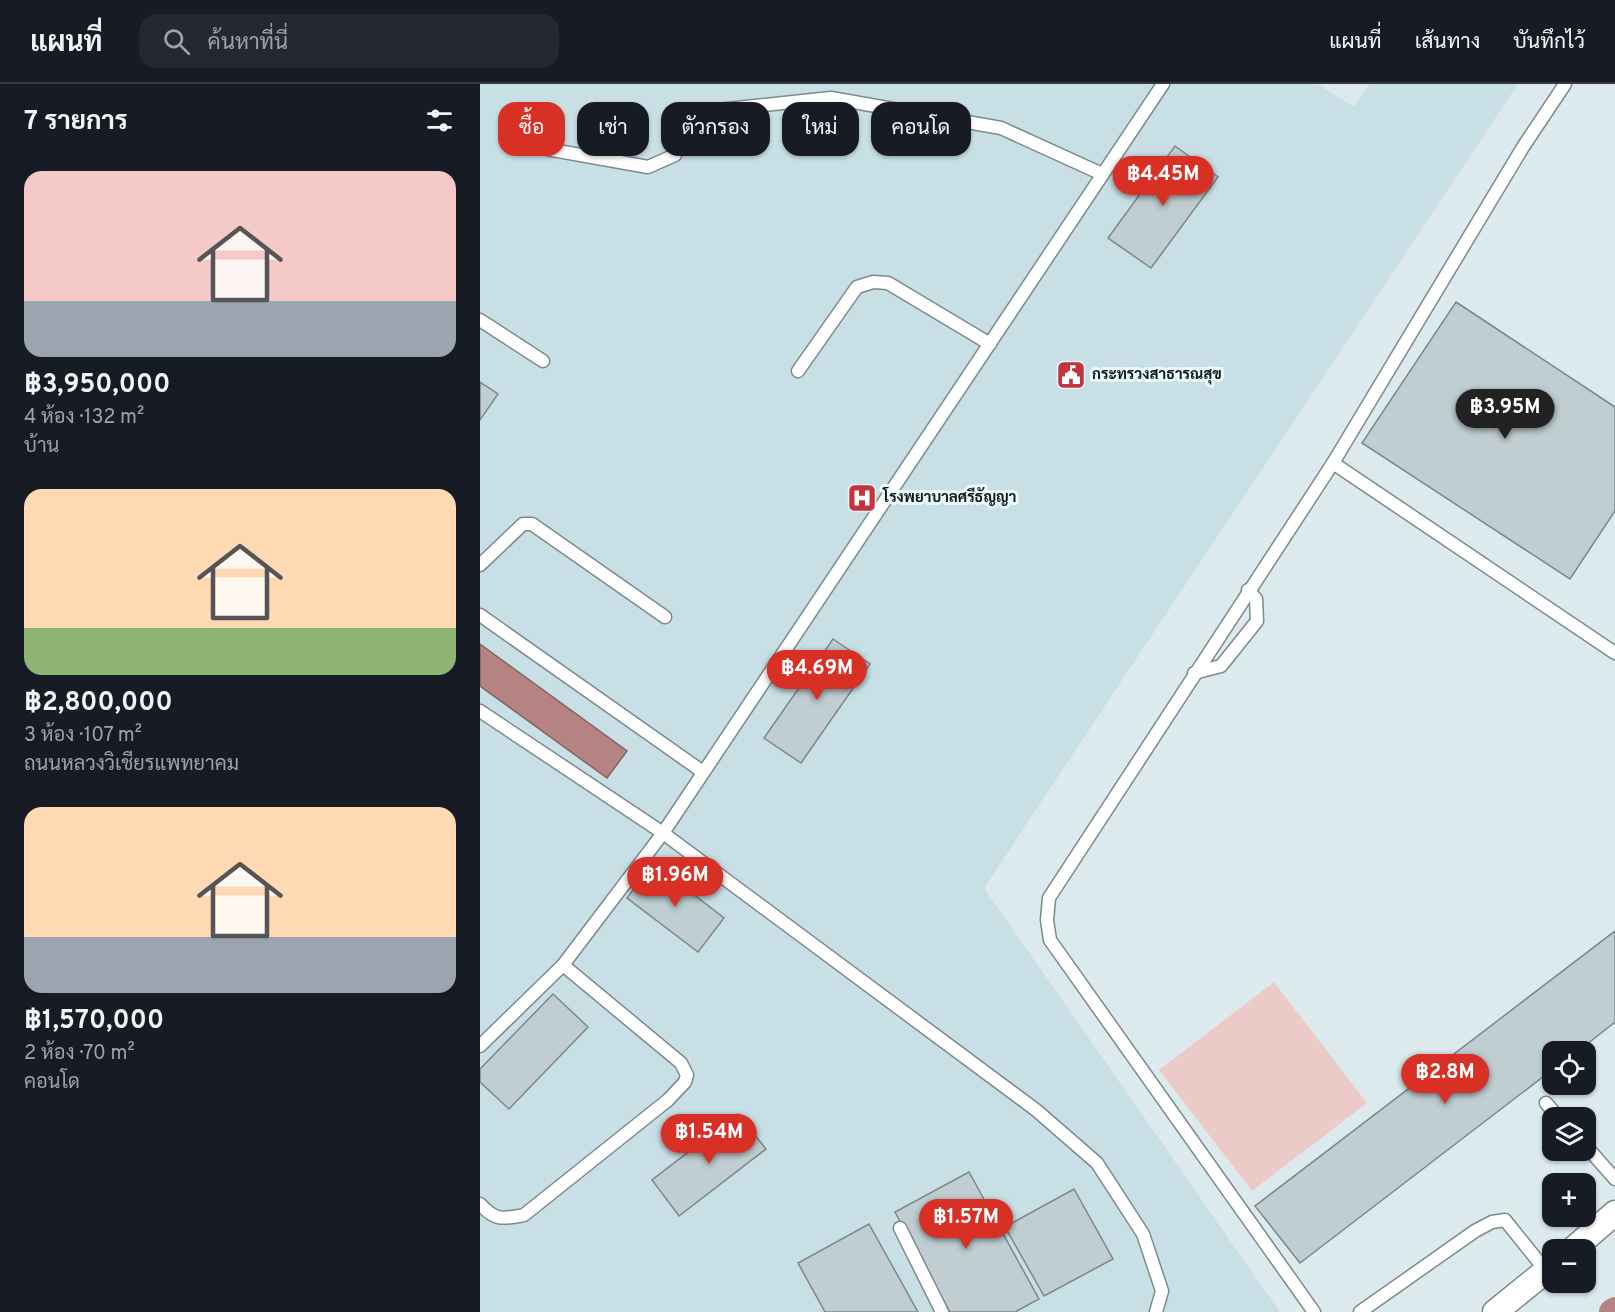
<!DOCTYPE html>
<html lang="th">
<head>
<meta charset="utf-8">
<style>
  body { margin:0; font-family:Overpass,Sarabun,sans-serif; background:#242831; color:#f1f3f6; height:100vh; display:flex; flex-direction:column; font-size:22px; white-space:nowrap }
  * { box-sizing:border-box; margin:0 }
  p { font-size:20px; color:#9ea1a6 }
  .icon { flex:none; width:33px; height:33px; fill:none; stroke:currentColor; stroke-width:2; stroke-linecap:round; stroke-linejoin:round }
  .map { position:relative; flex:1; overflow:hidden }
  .drawer { display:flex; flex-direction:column; background:#171b24; width:480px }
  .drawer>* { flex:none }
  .guide { position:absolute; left:18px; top:18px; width:570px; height:54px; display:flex; gap:12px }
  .tools { position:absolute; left:1062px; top:957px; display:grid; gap:12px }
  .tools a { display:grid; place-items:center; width:54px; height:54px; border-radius:12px; background:#171b24; box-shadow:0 2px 4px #0004; font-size:30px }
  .price { position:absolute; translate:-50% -51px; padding:0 14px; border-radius:21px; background:#d93025; color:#fff; font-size:20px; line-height:39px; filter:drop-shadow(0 2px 3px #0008) }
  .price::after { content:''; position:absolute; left:50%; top:36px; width:18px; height:14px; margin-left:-9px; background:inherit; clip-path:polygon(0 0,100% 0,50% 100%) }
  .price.active { background:#222; color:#fff }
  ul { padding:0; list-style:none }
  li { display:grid; align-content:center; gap:12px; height:318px; padding:0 24px }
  li span { display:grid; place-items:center; height:186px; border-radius:18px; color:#555 }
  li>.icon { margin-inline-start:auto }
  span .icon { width:108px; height:108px; fill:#fffc; stroke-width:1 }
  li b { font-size:26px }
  h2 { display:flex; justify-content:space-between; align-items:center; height:72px; padding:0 24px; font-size:26px }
  .pill { padding:0 21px; border-radius:18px; background:#171b24; box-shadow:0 2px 4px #0004; font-size:21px; line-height:54px }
  .pill.active { background:#d93025; color:#fff }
  header { display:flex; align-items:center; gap:36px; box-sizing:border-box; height:84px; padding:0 30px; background:#171b24; border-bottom:2px solid #363941 }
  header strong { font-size:28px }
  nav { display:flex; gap:33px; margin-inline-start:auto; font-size:21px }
  .search { width:420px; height:54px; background:#242831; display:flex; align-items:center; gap:15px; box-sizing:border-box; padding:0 21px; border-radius:18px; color:#9ea1a6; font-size:22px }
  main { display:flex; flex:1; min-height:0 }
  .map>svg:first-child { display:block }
  .built { fill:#c8e0e5 }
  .green { fill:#eccac8 }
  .water { fill:#b58482; stroke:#846362; stroke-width:1.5 }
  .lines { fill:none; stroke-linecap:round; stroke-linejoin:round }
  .canal { stroke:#b58482; stroke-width:26 }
  .building { fill:#c0ced1; stroke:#7a888b; stroke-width:1.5 }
  .service-casing { stroke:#7c8a8d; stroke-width:15 }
  .minor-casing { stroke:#7c8a8d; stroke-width:27 }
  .service { stroke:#fff; stroke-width:12 }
  .minor { stroke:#fff; stroke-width:24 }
  .labels { text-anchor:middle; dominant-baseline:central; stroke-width:6; stroke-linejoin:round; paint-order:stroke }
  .poi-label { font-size:15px; font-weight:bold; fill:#111718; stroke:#e9f8fb; text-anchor:start }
</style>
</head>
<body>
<header>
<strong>แผนที่</strong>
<div class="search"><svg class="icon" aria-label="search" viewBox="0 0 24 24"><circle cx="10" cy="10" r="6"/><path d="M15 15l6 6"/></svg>ค้นหาที่นี่</div>
<nav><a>แผนที่</a><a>เส้นทาง</a><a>บันทึกไว้</a></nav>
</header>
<main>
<section class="drawer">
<h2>7 รายการ<svg class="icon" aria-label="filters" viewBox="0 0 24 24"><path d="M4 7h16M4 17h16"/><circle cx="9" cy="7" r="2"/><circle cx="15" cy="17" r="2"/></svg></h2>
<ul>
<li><span style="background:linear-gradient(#f6c9c9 70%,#9aa5b1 0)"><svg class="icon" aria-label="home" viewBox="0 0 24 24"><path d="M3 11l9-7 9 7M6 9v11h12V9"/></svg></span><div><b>฿3,950,000</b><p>4 ห้อง · 132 m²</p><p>บ้าน</p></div></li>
<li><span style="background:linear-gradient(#ffd9b3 75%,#8fb573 0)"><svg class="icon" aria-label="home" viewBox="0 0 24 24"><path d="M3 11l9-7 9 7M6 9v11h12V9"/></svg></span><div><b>฿2,800,000</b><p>3 ห้อง · 107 m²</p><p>ถนนหลวงวิเชียรแพทยาคม</p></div></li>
<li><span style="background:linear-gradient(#ffd9b3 70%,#9aa5b1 0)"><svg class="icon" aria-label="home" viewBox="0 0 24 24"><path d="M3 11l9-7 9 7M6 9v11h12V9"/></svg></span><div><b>฿1,570,000</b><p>2 ห้อง · 70 m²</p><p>คอนโด</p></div></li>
</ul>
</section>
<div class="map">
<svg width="1135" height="1228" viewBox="0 0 1135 1228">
  <rect width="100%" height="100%" fill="#dceaed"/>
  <path class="built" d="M0,0H837L874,23L889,0H1038L504,804L800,1228H0Z"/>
  <path class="green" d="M794,898L887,1019L772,1107L679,986Z"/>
  <path class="water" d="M0,560L147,667L127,694L0,602Z"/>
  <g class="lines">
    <path class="canal" d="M1132,1228L1135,1226"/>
  </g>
  <g class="building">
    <path d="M695,62L738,93L671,184L628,154Z"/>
    <path d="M976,218L1135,323V427L1090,495L882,359Z"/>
    <path d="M0,298L18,310L0,336Z"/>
    <path d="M353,555L390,580L321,679L284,654Z"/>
    <path d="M173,779L244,834L218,868L147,814Z"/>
    <path d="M1135,847V938L1097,968H1072V986L820,1179L775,1122Z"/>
    <path d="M73,910L108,943L29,1025L0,998V985Z"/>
    <path d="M258,1030L286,1065L199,1132L172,1096Z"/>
    <path d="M489,1088L559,1215L535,1228H470L415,1128Z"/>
    <path d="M594,1105L633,1175L564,1212L525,1143Z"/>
    <path d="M389,1140L438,1228H345L318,1179Z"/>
  </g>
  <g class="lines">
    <g class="service-casing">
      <g id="service">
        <path d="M27,58L168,83L195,71L203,38L209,29L351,14L521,44L622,90"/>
        <path d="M0,236L63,277"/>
        <path d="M318,287L377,203L393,198L408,199L510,260"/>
        <path d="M853,379L1135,569"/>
        <path d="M0,481L43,440H52L185,533"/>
        <path d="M0,531L223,688"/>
        <path d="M714,589L741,582L777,537L776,515L768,506"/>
        <path d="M0,627L183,749L556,1026L617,1079L663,1150L682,1207L676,1228"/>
        <path d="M0,962L83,881L183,749L683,0"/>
        <path d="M1066,1019L1079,1034"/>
        <path d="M1106,1062L1135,1095"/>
        <path d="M0,1120C15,1137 23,1135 44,1131L188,1016L205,998L207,991L201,979L83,881"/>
        <path d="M420,1144L462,1228"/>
        <path d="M834,1228L570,856L567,836L569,814L853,379L1043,63L1085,0"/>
        <path d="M880,1228L995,1147L1012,1138L1025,1136L1066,1187"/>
      </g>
    </g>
    <g class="minor-casing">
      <g id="minor">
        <path d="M1092,1166L1135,1129"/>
        <path d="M1015,1228L1072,1182"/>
      </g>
    </g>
    <use href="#service" class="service"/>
    <use href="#minor" class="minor"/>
  </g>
  <defs>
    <g id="civic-square" transform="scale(1.5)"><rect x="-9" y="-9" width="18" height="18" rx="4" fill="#c4343e" stroke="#e9f8fb"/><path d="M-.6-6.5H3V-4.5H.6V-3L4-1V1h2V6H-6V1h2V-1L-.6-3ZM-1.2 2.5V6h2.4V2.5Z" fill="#fff"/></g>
    <g id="hospital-square" transform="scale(1.5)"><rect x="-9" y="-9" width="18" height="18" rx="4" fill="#c4343e" stroke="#e9f8fb"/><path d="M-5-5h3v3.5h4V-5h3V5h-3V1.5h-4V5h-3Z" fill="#fff"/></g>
  </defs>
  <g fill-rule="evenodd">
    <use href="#civic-square" x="591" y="291"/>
    <use href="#hospital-square" x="382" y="414"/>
  </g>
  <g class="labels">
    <g class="poi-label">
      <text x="612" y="291">กระทรวงสาธารณสุข</text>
      <text x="403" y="414">โรงพยาบาลศรีธัญญา</text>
    </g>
  </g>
</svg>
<div class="tools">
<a><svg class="icon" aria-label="locate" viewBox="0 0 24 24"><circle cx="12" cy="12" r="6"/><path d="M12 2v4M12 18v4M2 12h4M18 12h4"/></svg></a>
<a><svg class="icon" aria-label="layers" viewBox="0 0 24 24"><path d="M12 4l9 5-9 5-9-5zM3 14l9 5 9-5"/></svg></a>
<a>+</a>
<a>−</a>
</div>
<b class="price" style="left:683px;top:123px">฿4.45M</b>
<b class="price active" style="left:1025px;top:356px">฿3.95M</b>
<b class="price" style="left:337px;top:617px">฿4.69M</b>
<b class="price" style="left:195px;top:824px">฿1.96M</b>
<b class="price" style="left:965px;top:1021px">฿2.8M</b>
<b class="price" style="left:229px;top:1081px">฿1.54M</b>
<b class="price" style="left:486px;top:1166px">฿1.57M</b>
<div class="guide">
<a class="pill active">ซื้อ</a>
<a class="pill">เช่า</a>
<a class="pill">ตัวกรอง</a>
<a class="pill">ใหม่</a>
<a class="pill">คอนโด</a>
</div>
</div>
</main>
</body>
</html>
